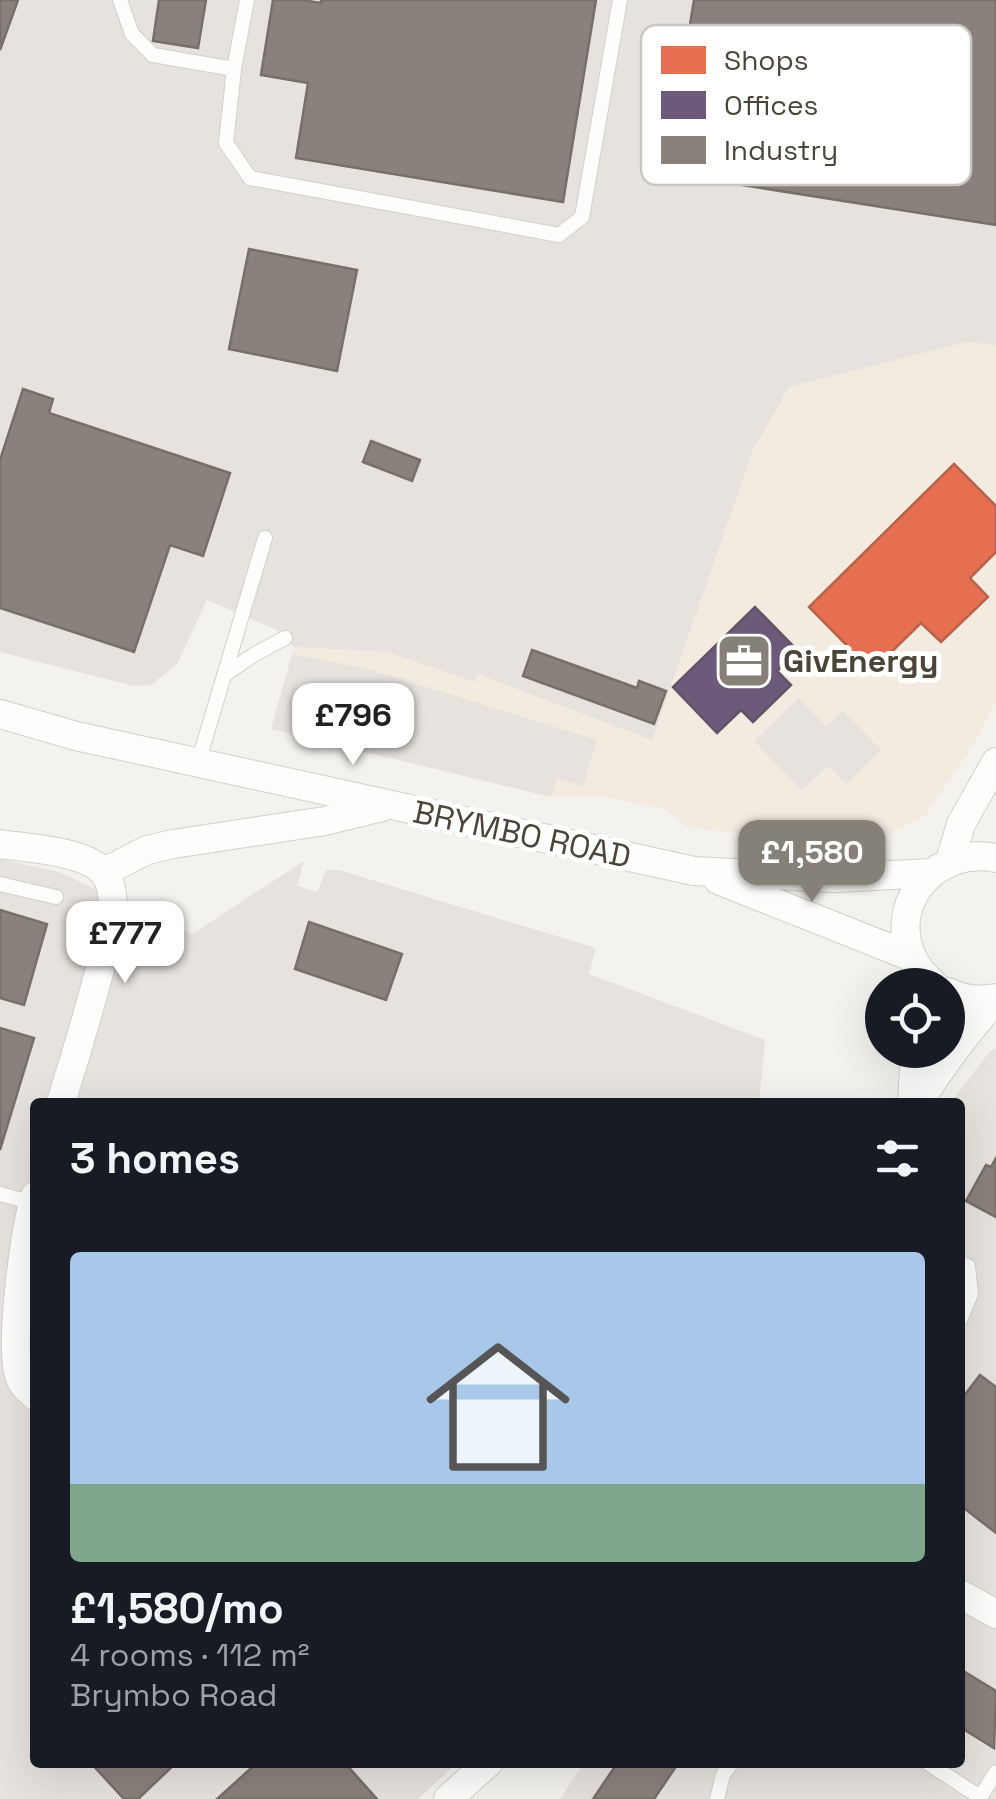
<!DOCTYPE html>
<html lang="en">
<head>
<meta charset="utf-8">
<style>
  body { margin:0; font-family:"Space Grotesk",sans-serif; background:#242831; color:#f1f3f6; height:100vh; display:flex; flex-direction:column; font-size:38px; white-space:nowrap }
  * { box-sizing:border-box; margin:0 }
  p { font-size:32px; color:#9ea1a6 }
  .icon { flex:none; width:55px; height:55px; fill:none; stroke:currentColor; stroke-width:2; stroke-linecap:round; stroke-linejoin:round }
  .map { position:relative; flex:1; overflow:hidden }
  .details { position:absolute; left:30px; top:1098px; width:935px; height:670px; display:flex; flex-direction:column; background:#171b24; border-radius:10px; box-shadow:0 10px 40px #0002 }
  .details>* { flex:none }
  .tools { position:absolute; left:865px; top:968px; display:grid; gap:20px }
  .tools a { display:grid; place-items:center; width:100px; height:100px; border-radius:50%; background:#171b24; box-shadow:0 10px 40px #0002; font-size:50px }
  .price { position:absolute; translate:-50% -85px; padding:0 22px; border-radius:20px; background:#fff; color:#222; font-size:32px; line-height:65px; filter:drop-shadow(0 2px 5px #0008) }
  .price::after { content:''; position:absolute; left:50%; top:60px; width:30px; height:22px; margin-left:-15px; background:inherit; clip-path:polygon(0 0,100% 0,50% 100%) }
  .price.active { background:#868178; color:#fff }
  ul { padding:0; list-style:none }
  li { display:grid; align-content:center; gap:20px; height:530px; padding:0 40px }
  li+li { border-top:2px solid #363941 }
  li span { display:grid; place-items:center; height:310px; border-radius:10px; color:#555 }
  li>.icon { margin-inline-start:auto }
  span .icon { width:180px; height:180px; fill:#fffc; stroke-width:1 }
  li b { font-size:42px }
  h2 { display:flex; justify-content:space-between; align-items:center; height:120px; padding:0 40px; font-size:42px }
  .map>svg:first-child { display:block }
  .commercial { fill:#f3ebdf }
  .industrial { fill:#e6e2de }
  .parking { fill:#e6e3df }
  .shops { fill:#e76f51; stroke:#b8624a; stroke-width:2.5 }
  .offices { fill:#6d597a; stroke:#635366; stroke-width:2.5 }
  .industry { fill:#8a817c; stroke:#776f68; stroke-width:2.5 }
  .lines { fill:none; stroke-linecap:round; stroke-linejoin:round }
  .lane-casing { stroke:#d2d0cb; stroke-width:16 }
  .street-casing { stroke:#d2d0cb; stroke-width:30 }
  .lane { stroke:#fdfdfc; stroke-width:14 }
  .street { stroke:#fdfdfc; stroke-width:28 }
  .labels { text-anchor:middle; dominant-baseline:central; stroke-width:10; stroke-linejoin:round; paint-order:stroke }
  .poi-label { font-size:32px; font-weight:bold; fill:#4b4439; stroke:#fff; text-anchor:start }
  .street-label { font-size:32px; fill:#4b4439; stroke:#fff }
  .key { fill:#fff; stroke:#c9c7c4; stroke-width:2.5 }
  .key-label { font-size:28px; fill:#4b4439 }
</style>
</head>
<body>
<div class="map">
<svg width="996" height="1799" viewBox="0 0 996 1799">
  <rect width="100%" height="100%" fill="#f4f2ee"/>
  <path class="commercial" d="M967,342L996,345V701L976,741L926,815L881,839L821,844L687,827L665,810L635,803L605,797H551L271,729L294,647L387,652L474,681L477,674L753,450L789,387Z"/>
  <g class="industrial">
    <path d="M0,0H996V345L967,342L789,387L753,450L652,740L478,674L475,682L387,652L294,647L277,630L207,600L177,664L151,685L134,686L0,652Z"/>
    <path d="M0,859L59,872L192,934L304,861L297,886L317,892L326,870H339L596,948L589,974L765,1040L759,1102H35V1762L457,1763L418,1799H0Z"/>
    <path d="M996,1047V1799H560L584,1763L960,1762V1102H951L990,1051Z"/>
  </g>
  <g class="parking">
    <path d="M292,654L369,669L597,740L583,786L557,779L551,797L271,729Z"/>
    <path d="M799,698L826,726L843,711L881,750L846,784L828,766L802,790L754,741Z"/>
  </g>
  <path class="shops" d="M954,464L996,506V552L970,578L988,597L941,642L921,623L872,671L809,607Z"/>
  <path class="offices" d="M755,607L798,651L777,671L791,685L753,722L741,710L717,733L673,687Z"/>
  <g class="industry">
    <path d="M0,0H18L0,50Z"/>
    <path d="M159,0H206L198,48L153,41Z"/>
    <path d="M273,0H302L321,3V0H596L563,202L296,158L308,83L261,75Z"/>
    <path d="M694,0H996V225L666,173Z"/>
    <path d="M249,249L357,270L337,371L229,349Z"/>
    <path d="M23,389L53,399L49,413L230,473L203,556L170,545L134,652L0,608V460Z"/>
    <path d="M371,441L420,460L412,481L363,462Z"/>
    <path d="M532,650L637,688L639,681L666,691L654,724L523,676Z"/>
    <path d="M0,910L47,924L24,1005L0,998Z"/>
    <path d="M309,922L402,954L386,1000L295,969Z"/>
    <path d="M0,1028L34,1038L0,1150Z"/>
    <path d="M996,1158V1217L966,1201L986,1165L991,1167Z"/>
    <path d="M980,1375L996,1387V1533L960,1505V1401Z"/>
    <path d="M960,1669L996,1691L994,1748L960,1727Z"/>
    <path d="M90,1762H177L138,1799H124Z"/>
    <path d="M258,1762H344L377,1799H217Z"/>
    <path d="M618,1762H679L654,1799H593Z"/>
  </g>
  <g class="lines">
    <g class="lane-casing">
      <g id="lane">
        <path d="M120,0L132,34L153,55L234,69L247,0"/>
        <path d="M234,69L226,143L250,178L559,235L582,217L620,0"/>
        <path d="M224,675L255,654L285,638"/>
        <path d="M198,763L265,538"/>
        <path d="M0,884L56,897"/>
        <path d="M0,1194L33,1203"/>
        <path d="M960,1263L968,1266L971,1294L960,1320"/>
        <path d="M926,1762L980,1797"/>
        <path d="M717,1799L723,1775L732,1762"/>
        <path d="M979,1799L996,1772"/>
      </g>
    </g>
    <g class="street-casing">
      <g id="street">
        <path d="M0,714L76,736L694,871L835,878L931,873"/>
        <path d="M0,844C26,848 86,851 103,872C111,881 113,897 113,908C112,928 105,949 100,969C88,1014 75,1058 61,1102"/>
        <path d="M950,861L961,824L996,762"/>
        <path d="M104,872L147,850L173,844L325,821L382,807"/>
        <path d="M718,880L912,957"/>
        <path d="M934,985C924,975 915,966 911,954C888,898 941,846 996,858"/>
        <path d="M948,992C964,1000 978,1001 996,998"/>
        <path d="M912,1102L915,1050"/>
        <path d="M919,1102C942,1065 967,1032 996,999"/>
        <path d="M35,1196C25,1230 8,1347 20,1378C22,1385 29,1390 35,1396"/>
        <path d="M960,1594L996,1614"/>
        <path d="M448,1799L489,1762"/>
      </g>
    </g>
    <use href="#lane" class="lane"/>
    <use href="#street" class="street"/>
  </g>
  <defs>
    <g id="office-square" transform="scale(2.875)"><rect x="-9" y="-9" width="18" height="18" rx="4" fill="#868178" stroke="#fff"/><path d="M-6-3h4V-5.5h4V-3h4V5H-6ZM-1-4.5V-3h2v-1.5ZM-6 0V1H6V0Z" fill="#fff"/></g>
  </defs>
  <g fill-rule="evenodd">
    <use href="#office-square" x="744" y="661"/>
  </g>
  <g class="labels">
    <g class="poi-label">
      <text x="783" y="661">GivEnergy</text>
    </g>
    <g class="street-label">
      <text transform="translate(522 834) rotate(12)">BRYMBO ROAD</text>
    </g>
  </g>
  <rect x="641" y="25" width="330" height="160" rx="15" class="key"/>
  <rect x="661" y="46" width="45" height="28" fill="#e76f51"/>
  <rect x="661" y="91" width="45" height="28" fill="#6d597a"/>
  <rect x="661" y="136" width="45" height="28" fill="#8a817c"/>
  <g class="key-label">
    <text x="724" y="70">Shops</text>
    <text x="724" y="115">Offices</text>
    <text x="724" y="160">Industry</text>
  </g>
</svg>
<div class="tools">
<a><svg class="icon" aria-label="locate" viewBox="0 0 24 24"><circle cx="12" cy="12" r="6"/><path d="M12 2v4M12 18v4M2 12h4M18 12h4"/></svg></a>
</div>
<b class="price" style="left:353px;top:768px">£796</b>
<b class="price active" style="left:812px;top:905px">£1,580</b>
<b class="price" style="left:125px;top:986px">£777</b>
<section class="details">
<h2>3 homes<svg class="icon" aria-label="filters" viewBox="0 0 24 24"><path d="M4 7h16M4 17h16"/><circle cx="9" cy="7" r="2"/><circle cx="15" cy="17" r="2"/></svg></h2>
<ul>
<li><span style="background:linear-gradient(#a9c7e8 75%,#7fa58c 0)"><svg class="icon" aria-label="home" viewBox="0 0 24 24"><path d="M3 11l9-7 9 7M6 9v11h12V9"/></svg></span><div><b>£1,580/mo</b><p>4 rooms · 112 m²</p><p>Brymbo Road</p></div></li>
</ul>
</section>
</div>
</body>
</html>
